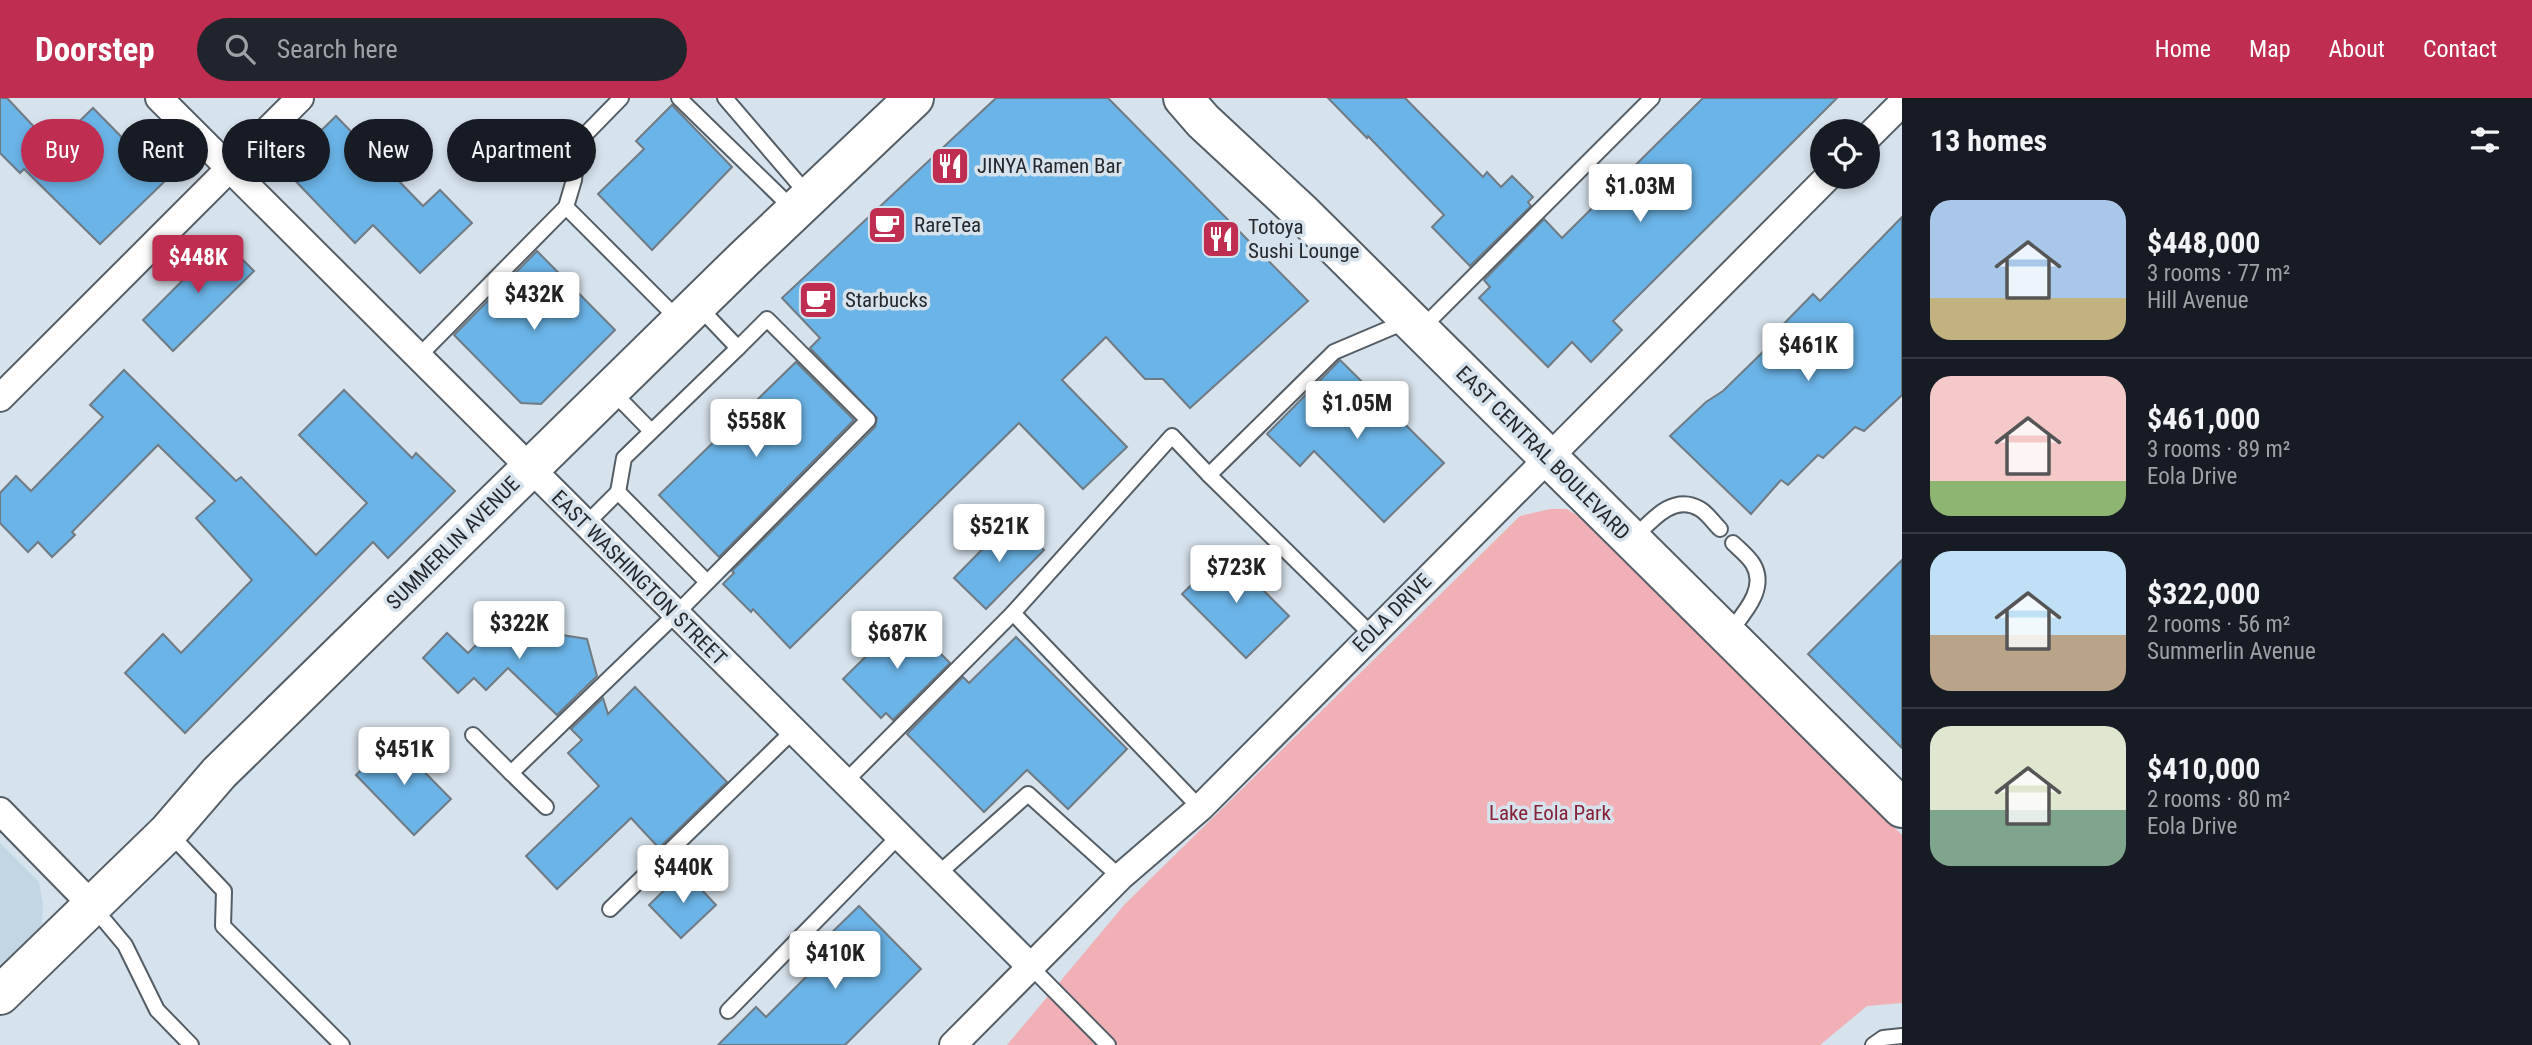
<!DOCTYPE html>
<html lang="en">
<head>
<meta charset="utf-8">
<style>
  body { margin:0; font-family:"Roboto Condensed",sans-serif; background:#20242c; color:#f1f3f6; height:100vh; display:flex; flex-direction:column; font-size:26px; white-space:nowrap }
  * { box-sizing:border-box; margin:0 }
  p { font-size:23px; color:#9ea1a6 }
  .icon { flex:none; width:38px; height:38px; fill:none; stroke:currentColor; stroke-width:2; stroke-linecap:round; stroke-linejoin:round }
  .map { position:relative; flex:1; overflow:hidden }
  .side { display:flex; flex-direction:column; background:#171b24; width:630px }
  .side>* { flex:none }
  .top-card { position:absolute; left:21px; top:21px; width:665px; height:63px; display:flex; gap:14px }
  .tools { position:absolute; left:1810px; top:21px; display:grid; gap:14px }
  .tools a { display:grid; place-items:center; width:70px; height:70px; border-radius:50%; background:#171b24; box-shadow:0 4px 10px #0003; font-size:35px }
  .price { position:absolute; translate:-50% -60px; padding:0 16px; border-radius:7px; background:#fff; color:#222; font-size:23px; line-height:46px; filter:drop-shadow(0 2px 4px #0008) }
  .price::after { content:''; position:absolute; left:50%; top:42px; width:21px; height:16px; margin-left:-10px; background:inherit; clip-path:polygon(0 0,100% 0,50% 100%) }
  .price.active { background:#bf2e51; color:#fff }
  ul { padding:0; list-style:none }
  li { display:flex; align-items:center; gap:21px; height:175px; padding:0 28px }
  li+li { border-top:2px solid #363941 }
  li span { display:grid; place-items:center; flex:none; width:196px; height:140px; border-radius:21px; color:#555 }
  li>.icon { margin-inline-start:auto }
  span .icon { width:84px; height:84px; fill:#fffc; stroke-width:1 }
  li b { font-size:30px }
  h2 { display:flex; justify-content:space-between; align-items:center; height:84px; padding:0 28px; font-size:30px }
  .tag { padding:0 24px; border-radius:32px; background:#171b24; box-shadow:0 4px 10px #0003; font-size:24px; line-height:63px }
  .tag.active { background:#bf2e51; color:#fff }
  header { display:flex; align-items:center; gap:42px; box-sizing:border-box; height:98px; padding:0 35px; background:#bf2e51; color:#fff }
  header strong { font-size:33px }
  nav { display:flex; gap:38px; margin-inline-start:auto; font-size:24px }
  .search { width:490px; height:63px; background:#20242c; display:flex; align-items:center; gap:18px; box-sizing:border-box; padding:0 24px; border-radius:38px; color:#9ea1a6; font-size:26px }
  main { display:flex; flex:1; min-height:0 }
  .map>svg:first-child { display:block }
  .built { fill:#c3d6e3 }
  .green { fill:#f0b0b6 }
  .building { fill:#6bb4e7; stroke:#707a83; stroke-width:2 }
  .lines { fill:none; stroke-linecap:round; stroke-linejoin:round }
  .lane-casing { stroke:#545e66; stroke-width:18 }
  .street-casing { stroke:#545e66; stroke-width:30 }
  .secondary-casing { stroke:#545e66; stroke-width:42 }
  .lane { stroke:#fff; stroke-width:14 }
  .street { stroke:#fff; stroke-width:26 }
  .secondary { stroke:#fff; stroke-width:38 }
  .labels { text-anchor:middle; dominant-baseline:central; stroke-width:7; stroke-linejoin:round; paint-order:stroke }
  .poi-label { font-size:21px; fill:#25292d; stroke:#d6e2ec; text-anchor:start }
  .street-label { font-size:21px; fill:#25292d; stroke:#d6e2ec }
  .park-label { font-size:21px; fill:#852138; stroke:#d6e2ec }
</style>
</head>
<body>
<header>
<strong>Doorstep</strong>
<div class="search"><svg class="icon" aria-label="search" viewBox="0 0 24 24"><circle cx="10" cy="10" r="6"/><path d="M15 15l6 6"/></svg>Search here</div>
<nav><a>Home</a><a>Map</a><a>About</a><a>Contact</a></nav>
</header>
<main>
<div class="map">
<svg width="1902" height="947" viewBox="0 0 1902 947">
  <rect width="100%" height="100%" fill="#d6e2ec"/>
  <path class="built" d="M0,745L39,784L43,806L42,826L27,846L0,872Z"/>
  <path class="green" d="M1550,411H1567L1587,424L1902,737V905L1867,908L1820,947H1007L1125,806L1520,418Z"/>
  <g class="building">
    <path d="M0,0H7L53,49L93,10L165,83L100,146L24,71L20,75L0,55Z"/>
    <path d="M996,0H1108L1308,203L1190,310L1163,281H1145L1106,239L1062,282L1127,349L1083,391L1019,325L790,550L753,511L751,514L723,486L734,475L732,473L875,329L877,320L810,250L820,240L782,200Z"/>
    <path d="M1328,0H1405L1483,79L1487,74L1501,89L1512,78L1533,99L1528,104L1531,108L1470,168L1432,129L1444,117L1368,38L1367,40Z"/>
    <path d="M1703,0H1837L1613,223L1622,232L1591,264L1572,244L1548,269L1479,200L1490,189L1484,182L1544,121L1562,140Z"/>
    <path d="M672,7L732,69L652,152L598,96L644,51L636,43Z"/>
    <path d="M336,18L423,108L440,92L472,125L420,175L373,127L355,145L283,70Z"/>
    <path d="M1902,119V297L1864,333L1855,329L1823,360L1818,357L1788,387L1781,382L1751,416L1670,338L1706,304L1723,293L1772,245L1768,242L1813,196L1820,203Z"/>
    <path d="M223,142L254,173L173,253L143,222Z"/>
    <path d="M537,153L615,232L541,306L521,305L454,237Z"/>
    <path d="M1340,262L1444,365L1384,424L1314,353L1300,368L1267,336Z"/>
    <path d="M796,264L854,322L719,459L659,397Z"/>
    <path d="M124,272L236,383L241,379L316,457L367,405L299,337L344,292L412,360L416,355L455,393L388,460L373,444L185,635L125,575L163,536L181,555L252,482L196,420L215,403L158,347L72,434L75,437L52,459L38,444L28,454L0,425V395L16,378L31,393L103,319L90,307Z"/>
    <path d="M1012,421L1044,452L986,511L954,480Z"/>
    <path d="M1225,454L1289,518L1246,560L1182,496Z"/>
    <path d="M1902,462V650L1808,556Z"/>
    <path d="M514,509L537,533L587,541L597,578L557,617L508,570L486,592L474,580L458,595L423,560L447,535L468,555Z"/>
    <path d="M905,520L950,565L893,622L886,615L881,620L843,581Z"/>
    <path d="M1016,539L1127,651L1068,711L1027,672L984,714L907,636L963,579L969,585Z"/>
    <path d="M635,589L727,684L659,750L631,720L557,791L526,758L599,688L568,655L582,642L571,631L603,600L608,616Z"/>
    <path d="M393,642L451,701L414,737L356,677Z"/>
    <path d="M684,773L716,807L681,840L649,807Z"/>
    <path d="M859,808L921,871L845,947H718L756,909L766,919L833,852L824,842Z"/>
  </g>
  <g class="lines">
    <g class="lane-casing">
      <g id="lane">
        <path d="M679,0L793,111"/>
        <path d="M725,0L809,98"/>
        <path d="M566,109L679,222"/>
        <path d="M1420,232L1652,0"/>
        <path d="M418,259L566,109L574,82L578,44L621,0"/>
        <path d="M611,292L651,333"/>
        <path d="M1209,377L1371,536"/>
        <path d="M618,394L624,360L738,250"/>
        <path d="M586,426L618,394L707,484"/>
        <path d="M1634,440C1651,423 1673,395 1700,411C1707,415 1714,425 1720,431"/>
        <path d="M1013,515L1200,710"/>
        <path d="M1728,536C1743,516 1768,491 1753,466C1748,458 1739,451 1733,445"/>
        <path d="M473,637L511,675"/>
        <path d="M845,684L1013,515L1172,338L1209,377L1334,254L1407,223"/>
        <path d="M546,709L511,675L676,516L868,322L767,221L738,250L698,208"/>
        <path d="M169,735L224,793L223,828L342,947"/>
        <path d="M938,776L1028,696L1120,779"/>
        <path d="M94,810L125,847L157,912L191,947"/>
        <path d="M610,811L793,633"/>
        <path d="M1031,869L1108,947"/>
        <path d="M728,913L899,738"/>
        <path d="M1873,947L1883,940L1902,938"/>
      </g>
    </g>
    <g class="street-casing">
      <g id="street">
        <path d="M159,0L1031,869"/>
        <path d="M1867,40L1902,5"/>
        <path d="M0,300L300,0"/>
        <path d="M0,713L91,806"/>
        <path d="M953,947L1120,779L1200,710L1828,79"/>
      </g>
    </g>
    <g class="secondary-casing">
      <g id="secondary">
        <path d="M1183,0L1203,23L1303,116L1902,710"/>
        <path d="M0,897L168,734L219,675L744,161L914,0"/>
      </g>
    </g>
    <use href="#lane" class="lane"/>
    <use href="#street" class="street"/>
    <use href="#secondary" class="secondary"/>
  </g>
  <defs>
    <g id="restaurant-square" transform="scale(2.0125)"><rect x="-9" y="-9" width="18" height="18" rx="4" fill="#bf2e51" stroke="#d6e2ec"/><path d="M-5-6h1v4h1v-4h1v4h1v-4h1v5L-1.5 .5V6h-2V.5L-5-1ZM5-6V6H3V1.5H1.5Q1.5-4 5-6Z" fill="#fff"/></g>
    <g id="cafe-square" transform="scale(2.0125)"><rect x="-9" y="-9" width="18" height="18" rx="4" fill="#bf2e51" stroke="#d6e2ec"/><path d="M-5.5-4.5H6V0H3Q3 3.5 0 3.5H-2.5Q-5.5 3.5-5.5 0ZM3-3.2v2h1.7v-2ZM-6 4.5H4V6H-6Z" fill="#fff"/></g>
  </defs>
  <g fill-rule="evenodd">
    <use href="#restaurant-square" x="950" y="68"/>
    <use href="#cafe-square" x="887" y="127"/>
    <use href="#restaurant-square" x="1221" y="141"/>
    <use href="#cafe-square" x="818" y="202"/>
  </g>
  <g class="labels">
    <g class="poi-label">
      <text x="977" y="68">JINYA Ramen Bar</text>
      <text x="914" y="127">RareTea</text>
      <text x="1248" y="129">Totoya<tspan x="1248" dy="24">Sushi Lounge</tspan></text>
      <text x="845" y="202">Starbucks</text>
    </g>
    <g class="street-label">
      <text transform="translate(1543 355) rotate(45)">EAST CENTRAL BOULEVARD</text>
      <text transform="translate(453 445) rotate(-45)">SUMMERLIN AVENUE</text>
      <text transform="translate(639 480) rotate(45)">EAST WASHINGTON STREET</text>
      <text transform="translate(1392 515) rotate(-45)">EOLA DRIVE</text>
    </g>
    <g class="park-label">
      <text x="1550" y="715">Lake Eola Park</text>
    </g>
  </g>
</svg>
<div class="tools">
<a><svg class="icon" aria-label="locate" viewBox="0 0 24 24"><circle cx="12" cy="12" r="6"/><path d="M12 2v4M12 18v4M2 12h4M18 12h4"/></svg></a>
</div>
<b class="price" style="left:1640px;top:126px">$1.03M</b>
<b class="price active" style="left:198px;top:197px">$448K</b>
<b class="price" style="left:534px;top:234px">$432K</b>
<b class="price" style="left:1808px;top:285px">$461K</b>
<b class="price" style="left:1357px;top:343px">$1.05M</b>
<b class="price" style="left:756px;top:361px">$558K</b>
<b class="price" style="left:999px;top:466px">$521K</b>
<b class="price" style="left:1236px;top:507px">$723K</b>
<b class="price" style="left:519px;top:563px">$322K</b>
<b class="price" style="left:897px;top:573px">$687K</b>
<b class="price" style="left:404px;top:689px">$451K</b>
<b class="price" style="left:683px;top:807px">$440K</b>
<b class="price" style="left:835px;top:893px">$410K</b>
<div class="top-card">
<a class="tag active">Buy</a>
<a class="tag">Rent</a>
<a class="tag">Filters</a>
<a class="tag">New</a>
<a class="tag">Apartment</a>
</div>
</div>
<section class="side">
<h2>13 homes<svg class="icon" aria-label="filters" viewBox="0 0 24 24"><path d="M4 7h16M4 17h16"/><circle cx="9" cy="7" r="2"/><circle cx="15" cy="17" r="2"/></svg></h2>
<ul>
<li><span style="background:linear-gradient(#a9c7e8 70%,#c2b280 0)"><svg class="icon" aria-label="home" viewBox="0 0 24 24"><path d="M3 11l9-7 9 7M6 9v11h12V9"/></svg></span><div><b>$448,000</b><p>3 rooms · 77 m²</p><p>Hill Avenue</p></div></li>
<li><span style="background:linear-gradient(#f6c9c9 75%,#8fb573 0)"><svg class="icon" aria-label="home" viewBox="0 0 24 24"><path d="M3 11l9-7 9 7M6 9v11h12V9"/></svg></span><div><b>$461,000</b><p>3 rooms · 89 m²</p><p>Eola Drive</p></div></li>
<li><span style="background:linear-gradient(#bfe0f5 60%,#b9a48a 0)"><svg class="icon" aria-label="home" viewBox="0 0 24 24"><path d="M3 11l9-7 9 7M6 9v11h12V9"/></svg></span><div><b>$322,000</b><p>2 rooms · 56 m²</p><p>Summerlin Avenue</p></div></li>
<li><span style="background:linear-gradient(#dfe7d0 60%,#7fa58c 0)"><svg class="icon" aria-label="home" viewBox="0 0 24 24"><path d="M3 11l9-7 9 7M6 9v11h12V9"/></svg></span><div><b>$410,000</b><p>2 rooms · 80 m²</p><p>Eola Drive</p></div></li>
</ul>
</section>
</main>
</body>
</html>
